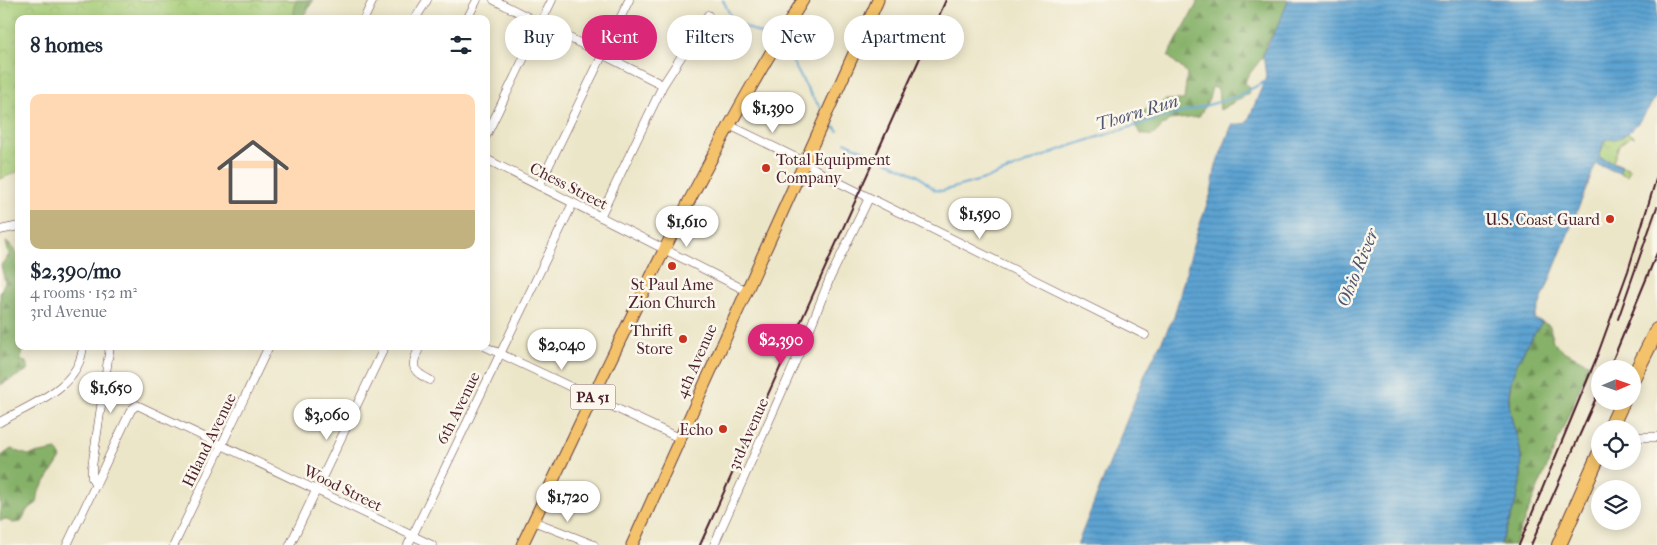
<!DOCTYPE html>
<html lang="en">
<head>
<meta charset="utf-8">
<style>
  body { margin:0; font-family:"IM FELL French Canon",serif; background:#f2f2f3; color:#1f2937; height:100vh; display:flex; flex-direction:column; font-size:19px; white-space:nowrap }
  * { box-sizing:border-box; margin:0 }
  p { font-size:16px; color:#747a83 }
  .icon { flex:none; width:28px; height:28px; fill:none; stroke:currentColor; stroke-width:2; stroke-linecap:round; stroke-linejoin:round }
  .map { position:relative; flex:1; overflow:hidden }
  .drawer { position:absolute; left:15px; top:15px; width:475px; height:335px; display:flex; flex-direction:column; background:#fff; border-radius:10px; box-shadow:0 2px 12px #0003 }
  .drawer>* { flex:none }
  .top-card { position:absolute; left:505px; top:15px; width:475px; height:45px; display:flex; gap:10px }
  .needle { width:32px; rotate:88deg }
  .tools { position:absolute; left:1591px; top:360px; display:grid; gap:10px }
  .tools a { display:grid; place-items:center; width:50px; height:50px; border-radius:50%; background:#fff; box-shadow:0 2px 12px #0003; font-size:25px }
  .price { position:absolute; translate:-50% -42px; padding:0 11px; border-radius:18px; background:#fff; color:#222; font-size:16px; line-height:32px; filter:drop-shadow(0 1px 2px #0008) }
  .price::after { content:''; position:absolute; left:50%; top:30px; width:15px; height:11px; margin-left:-8px; background:inherit; clip-path:polygon(0 0,100% 0,50% 100%) }
  .price.selected { background:#db2777; color:#fff }
  ul { padding:0; list-style:none }
  li { display:grid; align-content:center; gap:10px; height:265px; padding:0 15px }
  li+li { border-top:1px solid #e0e1e3 }
  li span { display:grid; place-items:center; height:155px; border-radius:10px; color:#555 }
  li>.icon { margin-inline-start:auto }
  span .icon { width:90px; height:90px; fill:#fffc; stroke-width:1 }
  li b { font-size:21px }
  h2 { display:flex; justify-content:space-between; align-items:center; height:60px; padding:0 15px; font-size:21px }
  .tag { padding:0 18px; border-radius:22px; background:#fff; box-shadow:0 2px 12px #0003; font-size:18px; line-height:45px }
  .tag.selected { background:#db2777; color:#fff }
  .map>svg:first-child { display:block }
  .forest { fill:url(#forest-firs); stroke:#68684a }
  .wetland { fill:url(#wetland-marsh); stroke:#787652 }
  .park { fill:url(#park-crowns); stroke:#787652 }
  .water { fill:url(#water-rules); stroke:#53617e }
  .lines { fill:none; stroke-linecap:round; stroke-linejoin:round }
  .stream { stroke:#5ca3d2; stroke-width:2 }
  .street-casing { stroke:#623d43; stroke-width:9 }
  .primary-casing { stroke:#623d43; stroke-width:13 }
  .highway-casing { stroke:#623d43; stroke-width:16 }
  .street { stroke:#fff; stroke-width:8 }
  .primary { stroke:#f3c26a; stroke-width:11 }
  .highway { stroke:#f3c26a; stroke-width:14 }
  .rail { stroke:#4a1f2b; stroke-width:2 }
  .poi-dot { fill:#c8321e; stroke:#fbf7ec; stroke-width:2 }
  .labels { text-anchor:middle; dominant-baseline:central; stroke-width:5; stroke-linejoin:round; paint-order:stroke }
  .shield { fill:#fbf7ec; stroke:#7f6065; stroke-width:1 }
  .shield-label { font-size:15px; font-weight:bold; fill:#4a1f2b }
  .poi-label { font-size:16px; fill:#4a1f2b; stroke:#fbf7ec; text-anchor:end }
  .street-label { font-size:16px; fill:#4a1f2b; stroke:#fbf7ec }
  .water-label { font-size:18px; font-style:italic; fill:#51546e; stroke:#fbf7ec }
</style>
</head>
<body>
<div class="map">
<svg width="1657" height="545" viewBox="0 0 1657 545">
  <defs>
    <pattern id="forest-firs" width="22" height="20" patternUnits="userSpaceOnUse" patternTransform="scale(1.25)"><rect width="22" height="20" fill="#85b168"/><path d="M5 1l3.5 6h-7zM16 11l3.5 6h-7z" fill="#6f8f56"/></pattern>
    <pattern id="wetland-marsh" width="20" height="14" patternUnits="userSpaceOnUse" patternTransform="scale(1.25)"><rect width="20" height="14" fill="#a7ce78"/><path d="M1 5h8M5 5V1M11 12h8M15 12V8" fill="none" stroke="#91b068"/></pattern>
    <pattern id="park-crowns" width="20" height="18" patternUnits="userSpaceOnUse" patternTransform="scale(1.25)"><rect width="20" height="18" fill="#a7ce78"/><path d="M2 6a3 3 0 1 1 6 0M12 15a3 3 0 1 1 6 0" fill="none" stroke="#91b068"/></pattern>
    <pattern id="water-rules" width="6" height="5" patternUnits="userSpaceOnUse" patternTransform="scale(1.25)"><rect width="6" height="5" fill="#5ca3d2"/><path d="M0 2.5h6" fill="none" stroke="#4e84ab"/></pattern>
  </defs>
  <rect width="100%" height="100%" fill="#fbf7ec"/>
  <filter id="ink" filterUnits="userSpaceOnUse"><feTurbulence type="fractalNoise" baseFrequency=".02" numOctaves="2"/><feDisplacementMap in="SourceGraphic" scale="10" xChannelSelector="R" yChannelSelector="G"/><feConvolveMatrix kernelMatrix="1 2 1 2 8 2 1 2 1" color-interpolation-filters="sRGB"/></filter>
  <filter id="wash" filterUnits="userSpaceOnUse"><feTurbulence type="fractalNoise" baseFrequency=".0096" numOctaves="4" result="noise"/><feDisplacementMap in="SourceGraphic" scale="20" xChannelSelector="R" yChannelSelector="G"/><feGaussianBlur stdDeviation="1.12" result="paint"/><feColorMatrix in="noise" values="0 0 0 0 0 0 0 0 0 0 0 0 0 0 0 0 0 1.4 0 .05"/><feComposite in="paint" operator="in"/></filter>
  <g filter="url(#wash)">
    <rect width="100%" height="100%" fill="#ece6c9"/>
    <g class="forest">
      <path d="M222,0H313L307,12L299,19H242Z"/>
      <path d="M1199,0H1288L1279,24L1265,46L1262,58L1247,77L1245,83L1250,87L1248,94L1220,110L1218,89L1212,87L1209,99L1199,117L1169,120L1152,136L1140,134L1133,119C1144,107 1154,110 1165,100H1184L1187,73L1168,56Z"/>
      <path d="M6,242L10,244L19,257V346H22L21,361L26,362L28,370L0,385V293L5,282L1,265L9,255Z"/>
      <path d="M1542,322L1550,326L1553,342L1565,352L1590,364L1514,545H1500C1511,518 1524,486 1521,457C1520,443 1514,430 1511,416C1503,380 1523,351 1542,322Z"/>
      <path d="M11,449L28,455L57,450L61,458L39,491L37,503L27,510L21,522L13,523L5,519L0,521V457Z"/>
    </g>
    <path class="wetland" d="M1657,95L1627,133L1635,137L1631,136L1619,145L1613,162L1630,169L1627,176L1610,169L1599,157L1610,128Z"/>
    <path class="park" d="M0,0H296L293,19H19V171L0,179Z"/>
    <path class="water" d="M1288,0H1657V95C1646,112 1629,144 1605,139L1599,157L1622,166L1619,173L1596,164L1534,319L1542,322C1523,351 1502,380 1511,416C1514,430 1520,443 1521,457C1524,486 1511,518 1500,545H1077L1146,372L1174,317L1196,235L1211,193L1216,165L1232,125L1247,123L1266,77L1263,53L1279,24Z"/>
    <g class="lines">
      <g class="stream">
        <path d="M723,0L733,21L772,39"/>
        <path d="M783,45L811,95L823,111"/>
        <path d="M829,119L838,131"/>
        <path d="M845,142L917,175L935,190L942,191L988,178L1070,146L1124,129L1236,97L1266,81"/>
      </g>
    </g>
  </g>
  <g filter="url(#ink)">
    <g class="lines">
      <g class="street-casing">
        <g id="street">
          <path d="M494,0L663,85"/>
          <path d="M364,19L373,0"/>
          <path d="M415,19L427,0"/>
          <path d="M467,19L477,0"/>
          <path d="M731,126L805,162L824,175L1145,335"/>
          <path d="M486,136L552,0"/>
          <path d="M486,159L747,291"/>
          <path d="M539,186L629,0"/>
          <path d="M600,217L663,85L708,15"/>
          <path d="M0,230L19,226"/>
          <path d="M420,346C411,366 410,370 430,380"/>
          <path d="M484,346L679,438"/>
          <path d="M0,422C31,404 80,388 83,346"/>
          <path d="M1634,437H1657"/>
          <path d="M96,485L92,478V467L110,346"/>
          <path d="M533,521L594,545"/>
          <path d="M67,545L131,410L137,405L432,545"/>
          <path d="M174,545L269,346"/>
          <path d="M290,545L385,346"/>
          <path d="M408,545L573,203"/>
          <path d="M714,545L809,331L830,278L869,198"/>
        </g>
      </g>
      <g class="primary-casing">
        <g id="primary">
          <path d="M522,545C611,361 694,173 803,0"/>
          <path d="M632,545L878,0"/>
        </g>
      </g>
      <g class="highway-casing">
        <g id="highway">
          <path d="M1632,380L1657,330"/>
          <path d="M1610,429L1623,401"/>
          <path d="M1559,545L1600,452"/>
        </g>
      </g>
      <use href="#street" class="street"/>
      <use href="#primary" class="primary"/>
      <use href="#highway" class="highway"/>
      <g class="rail">
        <path d="M1618,319L1657,207"/>
        <path d="M1609,369L1657,253"/>
        <path d="M700,545L946,0"/>
        <path d="M1519,545L1596,359L1628,271L1657,176"/>
        <path d="M1531,545L1600,389"/>
      </g>
    </g>
  </g>
  <g class="poi-dot">
    <circle cx="766" cy="168" r="5"/>
    <circle cx="1610" cy="219" r="5"/>
    <circle cx="672" cy="266" r="5"/>
    <circle cx="683" cy="339" r="5"/>
    <circle cx="723" cy="429" r="5"/>
  </g>
  <g class="labels">
    <rect class="shield" x="570.5" y="384.5" width="45" height="25" rx="4"/>
    <g class="shield-label">
      <text x="593" y="397">PA 51</text>
    </g>
    <g class="poi-label">
      <text x="776" y="159" text-anchor="start">Total Equipment<tspan x="776" dy="18">Company</tspan></text>
      <text x="1600" y="219">U.S. Coast Guard</text>
      <text x="672" y="284" text-anchor="middle">St Paul Ame<tspan x="672" dy="18">Zion Church</tspan></text>
      <text x="673" y="330">Thrift<tspan x="673" dy="18">Store</tspan></text>
      <text x="713" y="429">Echo</text>
    </g>
    <g class="street-label">
      <text transform="translate(569 186) rotate(27)">Chess Street</text>
      <text transform="translate(696 361) rotate(-66)">4th Avenue</text>
      <text transform="translate(458 408) rotate(-64)">6th Avenue</text>
      <text transform="translate(748 434) rotate(-66)">3rd Avenue</text>
      <text transform="translate(209 440) rotate(-64)">Hiland Avenue</text>
      <text transform="translate(343 488) rotate(26)">Wood Street</text>
    </g>
    <g class="water-label">
      <text transform="translate(1137 113) rotate(-17)">Thorn Run</text>
      <text transform="translate(1358 268) rotate(-68)">Ohio River</text>
    </g>
  </g>
</svg>
<div class="tools">
<a><svg class="needle" viewBox="-14 -14 28 28"><path d="M0-13l5 13h-10z" fill="#e53935"/><path d="M0 13l5-13h-10z" fill="#747a83"/></svg></a>
<a><svg class="icon" aria-label="locate" viewBox="0 0 24 24"><circle cx="12" cy="12" r="6"/><path d="M12 2v4M12 18v4M2 12h4M18 12h4"/></svg></a>
<a><svg class="icon" aria-label="layers" viewBox="0 0 24 24"><path d="M12 4l9 5-9 5-9-5zM3 14l9 5 9-5"/></svg></a>
</div>
<b class="price" style="left:773px;top:134px">$1,390</b>
<b class="price" style="left:980px;top:240px">$1,590</b>
<b class="price" style="left:687px;top:248px">$1,610</b>
<b class="price selected" style="left:781px;top:366px">$2,390</b>
<b class="price" style="left:562px;top:371px">$2,040</b>
<b class="price" style="left:111px;top:414px">$1,650</b>
<b class="price" style="left:327px;top:441px">$3,060</b>
<b class="price" style="left:568px;top:523px">$1,720</b>
<div class="top-card">
<a class="tag">Buy</a>
<a class="tag selected">Rent</a>
<a class="tag">Filters</a>
<a class="tag">New</a>
<a class="tag">Apartment</a>
</div>
<section class="drawer">
<h2>8 homes<svg class="icon" aria-label="filters" viewBox="0 0 24 24"><path d="M4 7h16M4 17h16"/><circle cx="9" cy="7" r="2"/><circle cx="15" cy="17" r="2"/></svg></h2>
<ul>
<li><span style="background:linear-gradient(#ffd9b3 75%,#c2b280 0)"><svg class="icon" aria-label="home" viewBox="0 0 24 24"><path d="M3 11l9-7 9 7M6 9v11h12V9"/></svg></span><div><b>$2,390/mo</b><p>4 rooms · 152 m²</p><p>3rd Avenue</p></div></li>
</ul>
</section>
</div>
</body>
</html>
